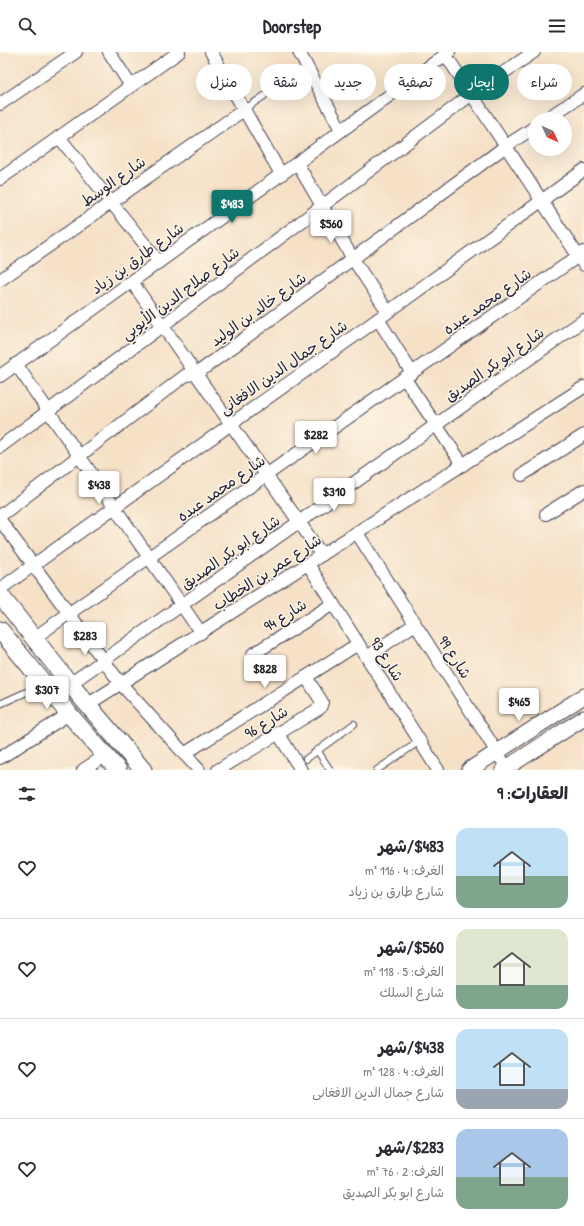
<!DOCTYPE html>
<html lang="ar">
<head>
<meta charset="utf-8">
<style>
  body { margin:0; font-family:"Patrick Hand","Playpen Sans Arabic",sans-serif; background:#f7f7f7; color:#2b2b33; direction:rtl; height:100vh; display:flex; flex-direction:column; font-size:15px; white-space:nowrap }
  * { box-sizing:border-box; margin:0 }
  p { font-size:13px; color:#7c7c81 }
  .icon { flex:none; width:22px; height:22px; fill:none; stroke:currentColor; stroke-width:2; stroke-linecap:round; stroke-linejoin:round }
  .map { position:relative; height:718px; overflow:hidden; direction:ltr }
  .side { display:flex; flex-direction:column; background:#fff; flex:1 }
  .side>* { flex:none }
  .banner { position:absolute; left:12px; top:12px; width:560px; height:36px; direction:rtl; display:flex; gap:8px }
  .needle { width:26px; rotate:134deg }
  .buttons { position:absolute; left:528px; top:60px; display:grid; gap:8px }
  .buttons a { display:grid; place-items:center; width:44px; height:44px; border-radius:50%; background:#fff; box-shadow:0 4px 16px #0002; font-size:20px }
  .price { position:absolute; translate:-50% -34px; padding:0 9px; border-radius:4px; background:#fff; color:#222; font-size:13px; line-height:26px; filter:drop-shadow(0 1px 2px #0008) }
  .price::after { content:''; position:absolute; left:50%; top:24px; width:12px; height:9px; margin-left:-6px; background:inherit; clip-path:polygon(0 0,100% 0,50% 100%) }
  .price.active { background:#0f766e; color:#fff }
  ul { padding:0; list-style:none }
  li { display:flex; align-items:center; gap:12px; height:100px; padding:0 16px }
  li+li { border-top:1px solid #e1e1e2 }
  li span { display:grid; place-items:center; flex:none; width:112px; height:80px; border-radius:12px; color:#555 }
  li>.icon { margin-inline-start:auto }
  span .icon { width:48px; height:48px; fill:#fffc; stroke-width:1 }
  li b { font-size:17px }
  h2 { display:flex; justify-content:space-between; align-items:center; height:48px; padding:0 16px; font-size:17px }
  .pill { padding:0 14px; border-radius:18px; background:#fff; box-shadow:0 4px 16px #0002; font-size:14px; line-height:36px }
  .pill.active { background:#0f766e; color:#fff }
  header { display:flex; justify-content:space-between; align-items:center; height:52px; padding:0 16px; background:#fff; font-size:18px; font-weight:700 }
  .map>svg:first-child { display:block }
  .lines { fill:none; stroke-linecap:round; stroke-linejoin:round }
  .service-casing { stroke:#423f50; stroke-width:8 }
  .minor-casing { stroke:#423f50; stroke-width:14 }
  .tertiary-casing { stroke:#423f50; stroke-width:17 }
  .secondary-casing { stroke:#423f50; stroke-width:19 }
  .service { stroke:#fff; stroke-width:6 }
  .minor { stroke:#fff; stroke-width:12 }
  .tertiary { stroke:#fff; stroke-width:15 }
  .secondary { stroke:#fff; stroke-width:17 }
  .labels { text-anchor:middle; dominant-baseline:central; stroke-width:3; stroke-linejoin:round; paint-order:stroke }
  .street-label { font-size:15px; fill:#22223b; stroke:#fcf5e5 }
</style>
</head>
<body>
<header><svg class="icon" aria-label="menu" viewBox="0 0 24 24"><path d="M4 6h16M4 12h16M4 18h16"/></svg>Doorstep<svg class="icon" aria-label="search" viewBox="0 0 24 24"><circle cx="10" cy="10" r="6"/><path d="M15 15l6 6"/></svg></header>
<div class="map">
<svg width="584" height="718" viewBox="0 0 584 718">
  <rect width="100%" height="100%" fill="#fcf5e5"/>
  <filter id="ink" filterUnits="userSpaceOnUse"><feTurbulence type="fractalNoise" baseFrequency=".025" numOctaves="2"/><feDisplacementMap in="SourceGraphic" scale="8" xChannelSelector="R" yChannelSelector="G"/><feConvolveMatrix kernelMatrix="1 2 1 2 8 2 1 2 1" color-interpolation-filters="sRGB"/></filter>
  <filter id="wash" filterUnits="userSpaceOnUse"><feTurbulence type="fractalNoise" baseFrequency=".012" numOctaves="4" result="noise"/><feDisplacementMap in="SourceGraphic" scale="16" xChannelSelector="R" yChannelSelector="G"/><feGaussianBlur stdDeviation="0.9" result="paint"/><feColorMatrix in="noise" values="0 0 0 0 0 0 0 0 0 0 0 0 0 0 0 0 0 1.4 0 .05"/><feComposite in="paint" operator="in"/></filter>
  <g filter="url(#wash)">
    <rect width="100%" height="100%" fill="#f6e1c7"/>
  </g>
  <g filter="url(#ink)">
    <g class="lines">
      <g class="service-casing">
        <g id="service">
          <path d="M245,57L264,44"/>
          <path d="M0,652L42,633"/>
          <path d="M317,698L330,718"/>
          <path d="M306,707L354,672"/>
          <path d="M377,718L420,689"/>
        </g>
      </g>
      <g class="minor-casing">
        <g id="minor">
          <path d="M109,0L131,34"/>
          <path d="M211,0L281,122"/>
          <path d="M299,0L341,78"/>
          <path d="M445,2L584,213"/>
          <path d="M0,52L76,0"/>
          <path d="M546,67L584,42"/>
          <path d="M59,85L159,210"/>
          <path d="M297,111L353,207L388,260"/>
          <path d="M0,127L179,0"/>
          <path d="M0,228L245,57"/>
          <path d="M132,230L322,503"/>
          <path d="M378,267L412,321"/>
          <path d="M16,312L201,581"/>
          <path d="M0,324L297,111L449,0"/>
          <path d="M405,327L463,413"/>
          <path d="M0,395L472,42L534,0"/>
          <path d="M522,423L584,383"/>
          <path d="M546,462L584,438"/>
          <path d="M0,464L186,323L196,322L506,94L535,75"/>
          <path d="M0,468L121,632L199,718"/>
          <path d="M357,481L507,716"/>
          <path d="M308,512L438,718"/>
          <path d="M0,537L388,260L584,118"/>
          <path d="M34,586L584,200"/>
          <path d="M253,602L333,552"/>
          <path d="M367,605L415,572"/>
          <path d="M70,632L584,268"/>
          <path d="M87,653L584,335"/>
          <path d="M278,681L301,718"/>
          <path d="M184,702L358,592"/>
          <path d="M0,706L69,662"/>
          <path d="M83,718L106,703"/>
          <path d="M218,718L320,656L322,650L306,625"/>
        </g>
      </g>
      <g class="tertiary-casing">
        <g id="tertiary">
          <path d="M469,718L584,644"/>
          <path d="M503,718L584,666"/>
        </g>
      </g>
      <g class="secondary-casing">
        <g id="secondary">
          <path d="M0,543L70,632L143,718"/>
          <path d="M0,578L69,662L118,718"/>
        </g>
      </g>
      <use href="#service" class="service"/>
      <use href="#minor" class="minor"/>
      <use href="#tertiary" class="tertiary"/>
      <use href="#secondary" class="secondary"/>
    </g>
  </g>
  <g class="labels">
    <g class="street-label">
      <text transform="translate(113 129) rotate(-35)">شارع الوسط</text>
      <text transform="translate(137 206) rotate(-36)">شارع طارق بن زياد</text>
      <text transform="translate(180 241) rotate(-37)">شارع صلاح الدين الأيوبي</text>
      <text transform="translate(487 249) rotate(-35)">شارع محمد عبده</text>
      <text transform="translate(258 257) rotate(-36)">شارع خالد بن الوليد</text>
      <text transform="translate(494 312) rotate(-35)">شارع ابو بكر الصديق</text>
      <text transform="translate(283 315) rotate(-35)">شارع جمال الدين الافغانى</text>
      <text transform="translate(221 436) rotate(-35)">شارع محمد عبده</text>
      <text transform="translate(230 500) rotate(-35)">شارع ابو بكر الصديق</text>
      <text transform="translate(267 520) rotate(-33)">شارع عمر بن الخطاب</text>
      <text transform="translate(285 563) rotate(-32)">شارع 94</text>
      <text transform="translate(455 605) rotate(57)">شارع 99</text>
      <text transform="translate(387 607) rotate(58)">شارع 93</text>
      <text transform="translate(266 670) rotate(-32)">شارع 96</text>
    </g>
  </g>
</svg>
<div class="buttons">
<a><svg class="needle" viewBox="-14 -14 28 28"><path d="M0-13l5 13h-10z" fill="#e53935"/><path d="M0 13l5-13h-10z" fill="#7c7c81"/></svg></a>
</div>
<b class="price active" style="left:232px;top:172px">$483</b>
<b class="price" style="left:331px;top:192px">$560</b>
<b class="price" style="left:316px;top:403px">$282</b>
<b class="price" style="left:99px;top:453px">$438</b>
<b class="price" style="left:334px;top:460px">$310</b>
<b class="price" style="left:85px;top:604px">$283</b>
<b class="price" style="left:265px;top:637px">$828</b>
<b class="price" style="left:47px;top:658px">$307</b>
<b class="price" style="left:519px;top:670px">$465</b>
<div class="banner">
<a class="pill">شراء</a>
<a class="pill active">إيجار</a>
<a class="pill">تصفية</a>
<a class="pill">جديد</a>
<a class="pill">شقة</a>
<a class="pill">منزل</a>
</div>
</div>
<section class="side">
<h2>العقارات: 9<svg class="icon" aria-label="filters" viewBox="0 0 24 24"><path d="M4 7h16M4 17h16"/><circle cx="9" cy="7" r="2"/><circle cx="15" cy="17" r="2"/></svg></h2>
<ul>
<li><span style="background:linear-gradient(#bfe0f5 60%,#7fa58c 0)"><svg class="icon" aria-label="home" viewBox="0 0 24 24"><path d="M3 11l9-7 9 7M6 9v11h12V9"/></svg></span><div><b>$483/شهر</b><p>الغرف: 4 · 116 m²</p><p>شارع طارق بن زياد</p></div><svg class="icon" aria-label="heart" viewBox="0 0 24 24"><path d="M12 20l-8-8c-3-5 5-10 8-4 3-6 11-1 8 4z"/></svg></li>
<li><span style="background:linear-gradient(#dfe7d0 70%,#7fa58c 0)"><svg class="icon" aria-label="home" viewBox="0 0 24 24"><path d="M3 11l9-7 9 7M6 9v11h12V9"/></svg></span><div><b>$560/شهر</b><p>الغرف: 5 · 118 m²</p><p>شارع السلك</p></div><svg class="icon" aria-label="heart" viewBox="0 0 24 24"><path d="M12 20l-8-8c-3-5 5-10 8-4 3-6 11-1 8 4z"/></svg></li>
<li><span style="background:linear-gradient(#bfe0f5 75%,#9aa5b1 0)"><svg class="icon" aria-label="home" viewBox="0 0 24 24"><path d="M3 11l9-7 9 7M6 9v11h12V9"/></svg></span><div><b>$438/شهر</b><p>الغرف: 4 · 128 m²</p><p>شارع جمال الدين الافغانى</p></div><svg class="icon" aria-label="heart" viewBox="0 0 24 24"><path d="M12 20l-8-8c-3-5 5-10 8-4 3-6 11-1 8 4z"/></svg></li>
<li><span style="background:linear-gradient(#a9c7e8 60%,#7fa58c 0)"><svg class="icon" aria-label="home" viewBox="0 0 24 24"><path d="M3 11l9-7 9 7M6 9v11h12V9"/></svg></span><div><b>$283/شهر</b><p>الغرف: 2 · 76 m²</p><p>شارع ابو بكر الصديق</p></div><svg class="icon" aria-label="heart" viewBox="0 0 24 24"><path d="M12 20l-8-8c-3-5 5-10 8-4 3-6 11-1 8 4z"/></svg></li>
</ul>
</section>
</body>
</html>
